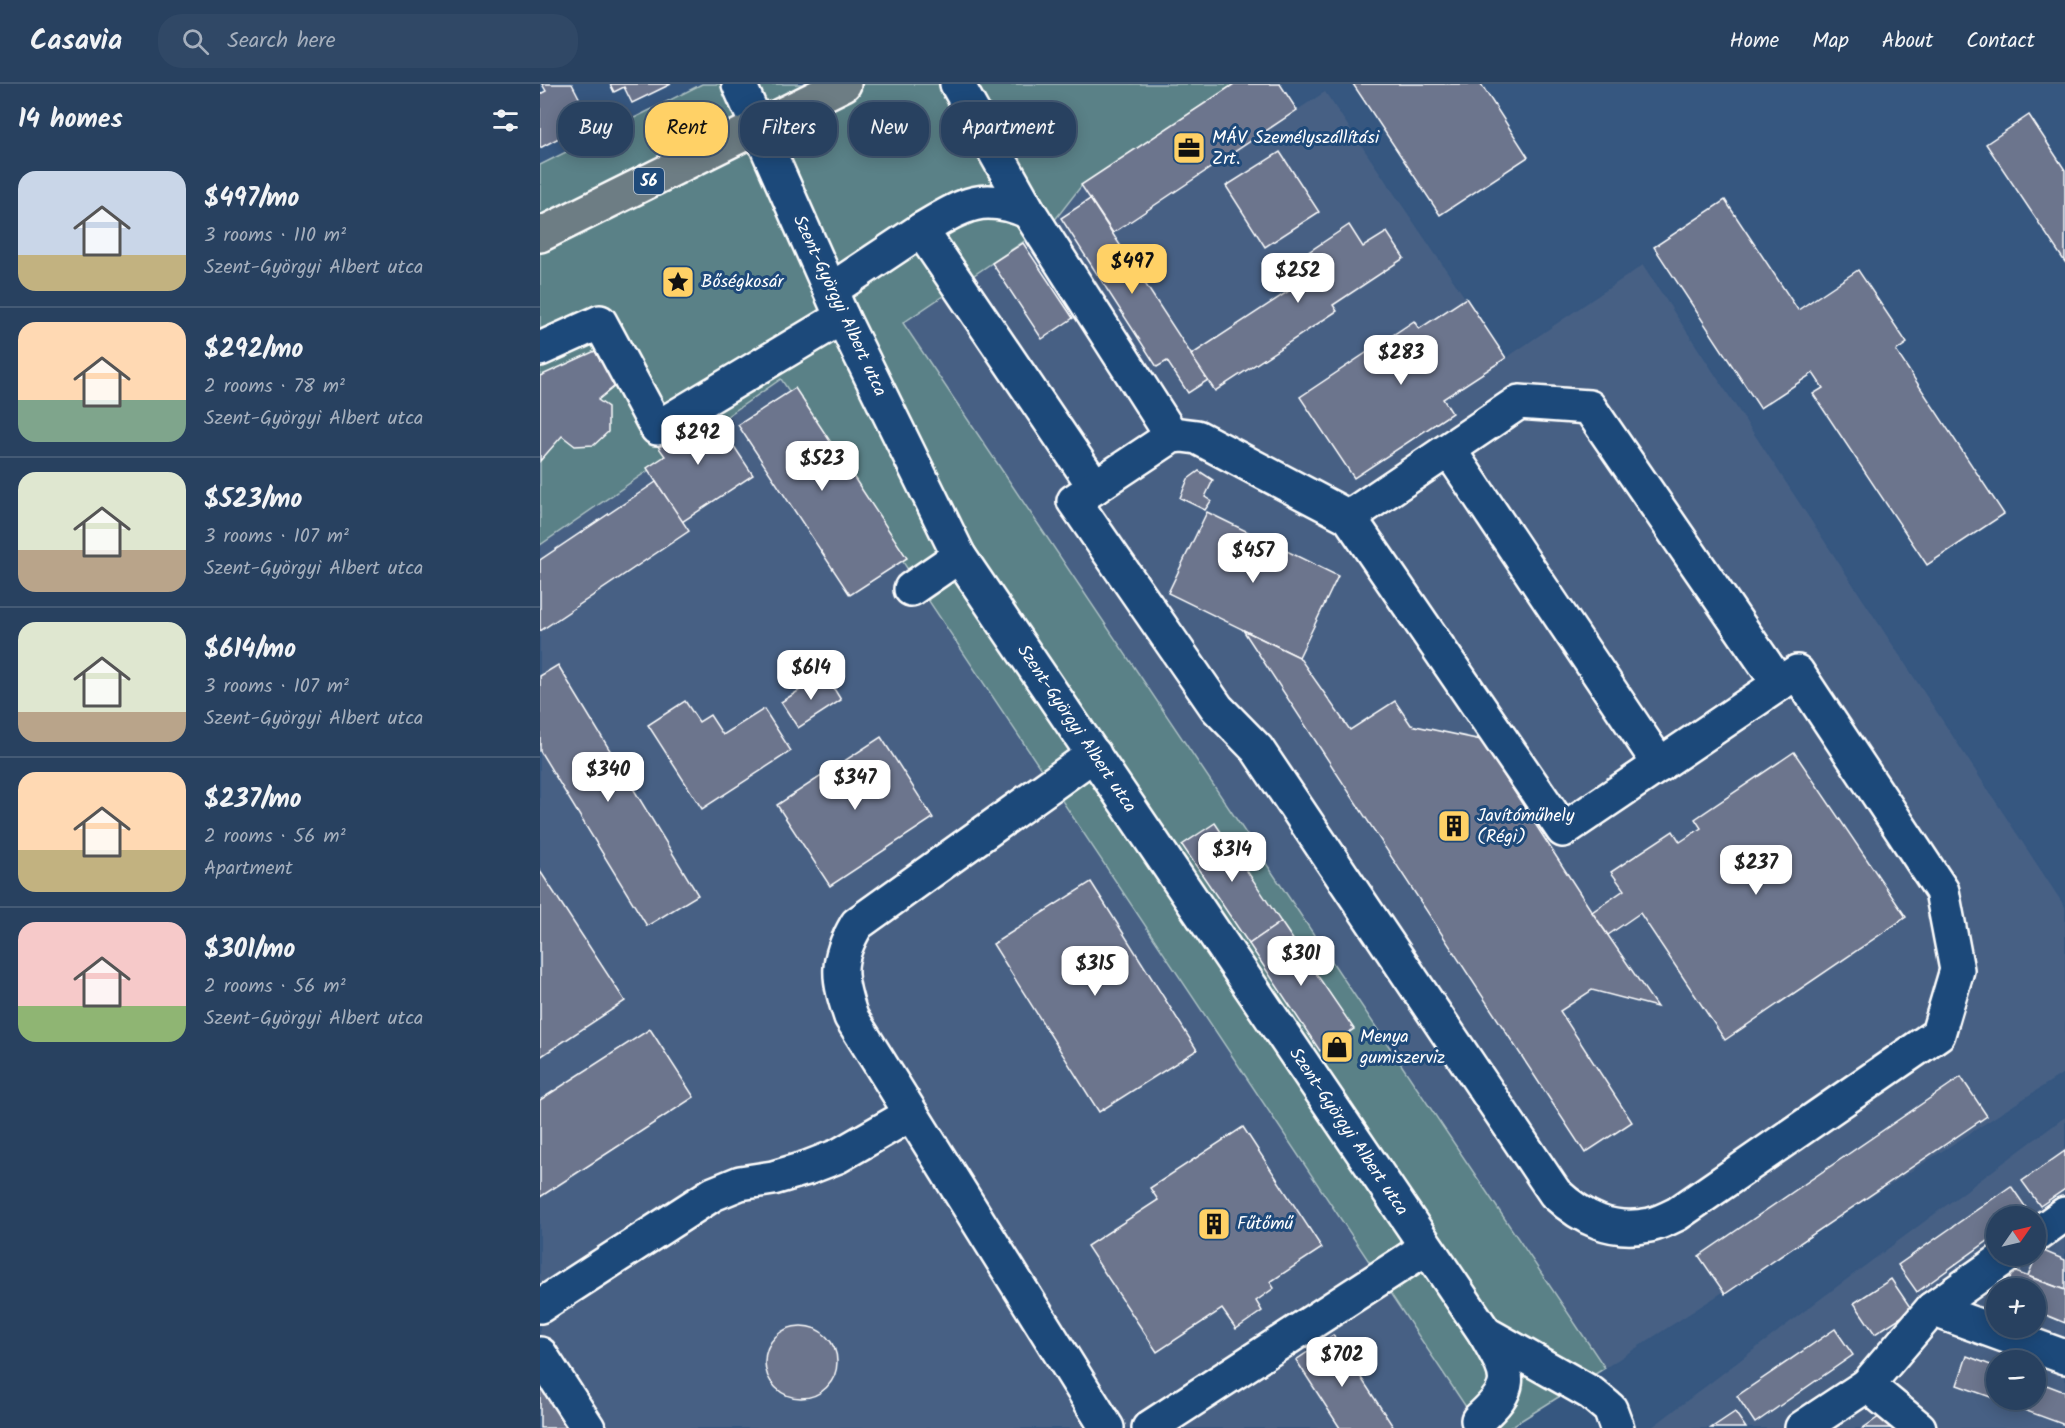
<!DOCTYPE html>
<html lang="en">
<head>
<meta charset="utf-8">
<style>
  body { margin:0; font-family:Kalam,sans-serif; background:#304866; color:#f1f3f6; height:100vh; display:flex; flex-direction:column; font-size:22px; white-space:nowrap }
  * { box-sizing:border-box; margin:0 }
  p { font-size:20px; color:#a5afbd }
  .icon { flex:none; width:33px; height:33px; fill:none; stroke:currentColor; stroke-width:2; stroke-linecap:round; stroke-linejoin:round }
  .map { position:relative; flex:1; overflow:hidden }
  .side { display:flex; flex-direction:column; background:#284160; width:540px }
  .side>* { flex:none }
  .guide { position:absolute; left:18px; top:18px; width:570px; height:54px; display:flex; gap:12px }
  .needle { width:39px; rotate:56deg }
  .controls { position:absolute; left:1446px; top:1122px; display:grid; gap:12px }
  .controls a { display:grid; place-items:center; width:60px; height:60px; border-radius:50%; background:#284160; box-shadow:0 3px 15px #0003,0 0 0 2px #445a75; font-size:30px }
  .price { position:absolute; translate:-50% -51px; padding:0 14px; border-radius:12px; background:#fff; color:#222; font-size:20px; line-height:39px; filter:drop-shadow(0 2px 3px #0008) }
  .price::after { content:''; position:absolute; left:50%; top:36px; width:18px; height:14px; margin-left:-9px; background:inherit; clip-path:polygon(0 0,100% 0,50% 100%) }
  .price.on { background:#ffd166; color:#111 }
  ul { padding:0; list-style:none }
  li { display:flex; align-items:center; gap:18px; height:150px; padding:0 18px }
  li+li { border-top:2px solid #445a75 }
  li span { display:grid; place-items:center; flex:none; width:168px; height:120px; border-radius:18px; color:#555 }
  li>.icon { margin-inline-start:auto }
  span .icon { width:72px; height:72px; fill:#fffc; stroke-width:1 }
  li b { font-size:26px }
  h2 { display:flex; justify-content:space-between; align-items:center; height:72px; padding:0 18px; font-size:26px }
  .chip { padding:0 21px; border-radius:24px; background:#284160; box-shadow:0 3px 15px #0003,0 0 0 2px #445a75; font-size:21px; line-height:54px }
  .chip.on { background:#ffd166; color:#111 }
  header { display:flex; align-items:center; gap:36px; box-sizing:border-box; height:84px; padding:0 30px; background:#284160; border-bottom:2px solid #445a75 }
  header strong { font-size:28px }
  nav { display:flex; gap:33px; margin-inline-start:auto; font-size:21px }
  .search { width:420px; height:54px; background:#304866; display:flex; align-items:center; gap:15px; box-sizing:border-box; padding:0 21px; border-radius:24px; color:#a5afbd; font-size:22px }
  main { display:flex; flex:1; min-height:0 }
  .map>svg:first-child { display:block }
  .built { fill:#466084; fill-rule:evenodd }
  .green { fill:#5a8187; stroke:#acc0c3; stroke-width:1.5 }
  .building { fill:#6c748d; stroke:#fff; stroke-width:1.5 }
  .lines { fill:none; stroke-linecap:round; stroke-linejoin:round }
  .minor-casing { stroke:#fff; stroke-width:38 }
  .major-casing { stroke:#fff; stroke-width:38 }
  .minor { stroke:#1f4a7a; stroke-width:33 }
  .major { stroke:#6d7d84; stroke-width:33 }
  .labels { text-anchor:middle; dominant-baseline:central; stroke-width:6; stroke-linejoin:round; paint-order:stroke }
  .shield { fill:#1f4a7a; stroke:#bcc9d7; stroke-width:1.5 }
  .shield-label { font-size:16px; font-weight:bold; fill:#fff }
  .poi-label { font-size:18px; fill:#fff; stroke:#1f4a7a; text-anchor:start }
  .street-label { font-size:18px; fill:#fff; stroke:#1f4a7a }
</style>
</head>
<body>
<header>
<strong>Casavia</strong>
<div class="search"><svg class="icon" aria-label="search" viewBox="0 0 24 24"><circle cx="10" cy="10" r="6"/><path d="M15 15l6 6"/></svg>Search here</div>
<nav><a>Home</a><a>Map</a><a>About</a><a>Contact</a></nav>
</header>
<main>
<section class="side">
<h2>14 homes<svg class="icon" aria-label="filters" viewBox="0 0 24 24"><path d="M4 7h16M4 17h16"/><circle cx="9" cy="7" r="2"/><circle cx="15" cy="17" r="2"/></svg></h2>
<ul>
<li><span style="background:linear-gradient(#c9d6e8 70%,#c2b280 0)"><svg class="icon" aria-label="home" viewBox="0 0 24 24"><path d="M3 11l9-7 9 7M6 9v11h12V9"/></svg></span><div><b>$497/mo</b><p>3 rooms · 110 m²</p><p>Szent-Györgyi Albert utca</p></div></li>
<li><span style="background:linear-gradient(#ffd9b3 65%,#7fa58c 0)"><svg class="icon" aria-label="home" viewBox="0 0 24 24"><path d="M3 11l9-7 9 7M6 9v11h12V9"/></svg></span><div><b>$292/mo</b><p>2 rooms · 78 m²</p><p>Szent-Györgyi Albert utca</p></div></li>
<li><span style="background:linear-gradient(#dfe7d0 65%,#b9a48a 0)"><svg class="icon" aria-label="home" viewBox="0 0 24 24"><path d="M3 11l9-7 9 7M6 9v11h12V9"/></svg></span><div><b>$523/mo</b><p>3 rooms · 107 m²</p><p>Szent-Györgyi Albert utca</p></div></li>
<li><span style="background:linear-gradient(#dfe7d0 75%,#b9a48a 0)"><svg class="icon" aria-label="home" viewBox="0 0 24 24"><path d="M3 11l9-7 9 7M6 9v11h12V9"/></svg></span><div><b>$614/mo</b><p>3 rooms · 107 m²</p><p>Szent-Györgyi Albert utca</p></div></li>
<li><span style="background:linear-gradient(#ffd9b3 65%,#c2b280 0)"><svg class="icon" aria-label="home" viewBox="0 0 24 24"><path d="M3 11l9-7 9 7M6 9v11h12V9"/></svg></span><div><b>$237/mo</b><p>2 rooms · 56 m²</p><p>Apartment</p></div></li>
<li><span style="background:linear-gradient(#f6c9c9 70%,#8fb573 0)"><svg class="icon" aria-label="home" viewBox="0 0 24 24"><path d="M3 11l9-7 9 7M6 9v11h12V9"/></svg></span><div><b>$301/mo</b><p>2 rooms · 56 m²</p><p>Szent-Györgyi Albert utca</p></div></li>
</ul>
</section>
<div class="map">
<svg width="1525" height="1344" viewBox="0 0 1525 1344">
  <rect width="100%" height="100%" fill="#365780"/>
  <filter id="ink" filterUnits="userSpaceOnUse"><feTurbulence type="fractalNoise" baseFrequency=".0167" numOctaves="2"/><feDisplacementMap in="SourceGraphic" scale="12" xChannelSelector="R" yChannelSelector="G"/><feConvolveMatrix kernelMatrix="1 2 1 2 8 2 1 2 1" color-interpolation-filters="sRGB"/></filter>
  <g filter="url(#ink)">
    <g class="built">
      <path d="M694,0H740L757,26L785,8L966,274L1103,181L1525,823V988L1065,1284L363,239L514,137L541,101Z"/>
      <path d="M240,295L493,675L940,1344H0V461Z"/>
      <path d="M1525,1033V1344H1111L1279,1216ZM1456,1132H1496V1172H1456ZM1456,1204H1496V1244H1456ZM1456,1276H1496V1316H1456Z"/>
    </g>
    <path class="green" d="M162,0H694L542,101L514,137L363,239L1065,1284L969,1344H940L241,295L0,461V81Z"/>
    <g class="building">
      <path d="M2,0H32L51,37L0,64V10L6,7Z"/>
      <path d="M70,0H131L92,19L84,3L74,8Z"/>
      <path d="M694,0H740L757,26L573,149L541,101Z"/>
      <path d="M813,0H941L988,73L900,131Z"/>
      <path d="M1489,31L1525,86V178L1446,60Z"/>
      <path d="M740,68L779,128L725,163L686,102Z"/>
      <path d="M550,115L668,296L648,309L627,277L617,283L521,134Z"/>
      <path d="M1185,116L1258,226L1318,186L1367,259L1356,267L1464,430L1387,481L1273,310L1283,304L1273,289L1220,324L1114,163Z"/>
      <path d="M809,141L823,163L847,148L864,174L793,221L797,227L675,307L651,271L761,199L749,181Z"/>
      <path d="M483,159L533,234L502,255L452,179Z"/>
      <path d="M926,214L966,274L903,315L912,329L814,394L760,313L874,237L879,245Z"/>
      <path d="M55,267L75,302L58,316L68,323V348L54,361L35,362L22,352L0,377V292Z"/>
      <path d="M255,304L367,474L310,511L198,341Z"/>
      <path d="M170,326L213,391L142,438L107,384L125,372L117,361Z"/>
      <path d="M659,387L673,396L665,413L671,417L665,426L640,414L648,395Z"/>
      <path d="M116,398L149,447L0,547V476Z"/>
      <path d="M667,428L798,492L759,573L628,509Z"/>
      <path d="M703,546L759,573L810,646L855,617L871,641L941,656L1052,828L1117,923L1052,906L1020,927L1092,1038L1045,1069Z"/>
      <path d="M18,581L158,811L107,842L0,667V592Z"/>
      <path d="M285,590L301,616L258,644L241,618Z"/>
      <path d="M145,617L159,638L170,631L183,651L224,625L251,667L162,725L108,641Z"/>
      <path d="M341,653L393,734L290,802L237,721Z"/>
      <path d="M1254,668L1366,833L1185,956L1100,829L1068,851L1052,828L1084,806L1071,788L1133,747L1140,758L1161,744L1155,735Z"/>
      <path d="M675,739L741,838L709,860L642,761Z"/>
      <path d="M0,787L85,917L0,973Z"/>
      <path d="M551,798L657,966L559,1028L453,860Z"/>
      <path d="M741,838L814,945L780,967L709,860Z"/>
      <path d="M110,945L154,1013L0,1113V1016Z"/>
      <path d="M1421,993L1447,1032L1185,1210L1159,1172Z"/>
      <path d="M703,1043L782,1164L730,1198L734,1204L716,1217L722,1227L696,1245L682,1225L617,1268L547,1162L618,1116L610,1104Z"/>
      <path d="M1525,1067V1105L1500,1122L1482,1097Z"/>
      <path d="M1471,1102L1489,1128L1483,1132H1456V1151L1377,1208L1358,1181Z"/>
      <path d="M1499,1165L1525,1176V1206L1488,1192Z"/>
      <path d="M1473,1187L1525,1206V1239L1496,1227V1204H1466Z"/>
      <path d="M1351,1195L1372,1226L1335,1250L1314,1219Z"/>
      <circle cx="261" cy="1278" r="36"/>
      <path d="M1295,1245L1313,1271L1215,1339L1197,1312Z"/>
      <path d="M793,1251L854,1344H800L756,1276Z"/>
      <path d="M1427,1272L1456,1283V1315L1417,1301Z"/>
      <path d="M1496,1297L1525,1308V1341L1457,1316H1496Z"/>
      <path d="M2,1304L28,1344H0V1305Z"/>
      <path d="M1195,1328L1206,1344H1171Z"/>
      <path d="M1346,1328L1357,1344H1323Z"/>
    </g>
    <g class="lines">
      <g class="minor-casing">
        <g id="minor">
          <path d="M199,0L302,233L419,472L945,1249C969,1292 978,1300 938,1336"/>
          <path d="M417,0L489,128L632,352"/>
          <path d="M381,146C421,122 442,107 489,128"/>
          <path d="M291,206L381,146L555,403"/>
          <path d="M0,265L60,238L117,344L302,233"/>
          <path d="M979,318L1049,323L1239,600L1257,588L1402,807L1417,886L1398,950L1137,1130C1129,1134 1119,1139 1110,1141C1072,1149 1043,1135 1015,1109L717,665L677,624L534,417L632,352L641,351L657,353L809,433Z"/>
          <path d="M909,366L1120,681"/>
          <path d="M809,433L1023,746L1239,600"/>
          <path d="M371,505L419,472"/>
          <path d="M554,670L317,840C295,877 298,894 311,933L567,1344"/>
          <path d="M1496,1151L1525,1130"/>
          <path d="M0,1222L173,1110L200,1099L233,1094L267,1084L298,1072L371,1030"/>
          <path d="M1392,1225L1525,1273"/>
          <path d="M945,1249L1051,1309L1070,1325L1077,1344"/>
          <path d="M0,1270L48,1344"/>
          <path d="M1327,1301L1392,1225L1467,1172"/>
          <path d="M609,1344L886,1164"/>
          <path d="M1262,1344L1327,1301L1379,1344"/>
        </g>
      </g>
      <g class="major-casing">
        <path id="major" d="M0,151L304,0"/>
      </g>
      <use href="#minor" class="minor"/>
      <use href="#major" class="major"/>
    </g>
  </g>
  <defs>
    <g id="office-square" transform="scale(1.725)"><rect x="-9" y="-9" width="18" height="18" rx="4" fill="#ffd166" stroke="#1f4a7a"/><path d="M-6-3h4V-5.5h4V-3h4V5H-6ZM-1-4.5V-3h2v-1.5ZM-6 0V1H6V0Z" fill="#111"/></g>
    <g id="sight-square" transform="scale(1.725)"><rect x="-9" y="-9" width="18" height="18" rx="4" fill="#ffd166" stroke="#1f4a7a"/><path d="M0-6L1.8-2.2L6-1.7L2.9 1.2L3.7 5.4L0 3.3L-3.7 5.4L-2.9 1.2L-6-1.7L-1.8-2.2Z" fill="#111"/></g>
    <g id="building-square" transform="scale(1.725)"><rect x="-9" y="-9" width="18" height="18" rx="4" fill="#ffd166" stroke="#1f4a7a"/><path d="M-4-6H4V6H1V3H-1V6H-4ZM-2.5-4.3h1.7v1.8h-1.7ZM.8-4.3h1.7v1.8H.8ZM-2.5-1h1.7V.8h-1.7ZM.8-1h1.7V.8H.8Z" fill="#111"/></g>
    <g id="shop-square" transform="scale(1.725)"><rect x="-9" y="-9" width="18" height="18" rx="4" fill="#ffd166" stroke="#1f4a7a"/><path d="M-5-2.5h2.3a2.7 3.5 0 0 1 5.4 0H5L5.5 6h-11ZM-1.5-2.5h3a1.5 2.3 0 0 0-3 0Z" fill="#111"/></g>
  </defs>
  <g fill-rule="evenodd">
    <use href="#office-square" x="649" y="64"/>
    <use href="#sight-square" x="138" y="198"/>
    <use href="#building-square" x="914" y="742"/>
    <use href="#shop-square" x="797" y="963"/>
    <use href="#building-square" x="674" y="1140"/>
  </g>
  <g class="labels">
    <rect class="shield" x="94" y="84" width="30" height="26" rx="4.5"/>
    <g class="shield-label">
      <text x="109" y="97">56</text>
    </g>
    <g class="poi-label">
      <text x="672" y="54">MÁV Személyszállítási<tspan x="672" dy="21">Zrt.</tspan></text>
      <text x="161" y="198">Bőségkosár</text>
      <text x="937" y="732">Javítóműhely<tspan x="937" dy="21">(Régi)</tspan></text>
      <text x="820" y="953">Menya<tspan x="820" dy="21">gumiszerviz</tspan></text>
      <text x="697" y="1140">Fűtőmű</text>
    </g>
    <g class="street-label">
      <text transform="translate(299 222) rotate(65)">Szent-Györgyi Albert utca</text>
      <text transform="translate(536 645) rotate(56)">Szent-Györgyi Albert utca</text>
      <text transform="translate(808 1048) rotate(56)">Szent-Györgyi Albert utca</text>
    </g>
  </g>
</svg>
<div class="controls">
<a><svg class="needle" viewBox="-14 -14 28 28"><path d="M0-13l5 13h-10z" fill="#e53935"/><path d="M0 13l5-13h-10z" fill="#a5afbd"/></svg></a>
<a>+</a>
<a>−</a>
</div>
<b class="price on" style="left:592px;top:211px">$497</b>
<b class="price" style="left:758px;top:220px">$252</b>
<b class="price" style="left:861px;top:302px">$283</b>
<b class="price" style="left:158px;top:382px">$292</b>
<b class="price" style="left:282px;top:408px">$523</b>
<b class="price" style="left:713px;top:500px">$457</b>
<b class="price" style="left:271px;top:617px">$614</b>
<b class="price" style="left:68px;top:719px">$340</b>
<b class="price" style="left:315px;top:727px">$347</b>
<b class="price" style="left:692px;top:799px">$314</b>
<b class="price" style="left:1216px;top:812px">$237</b>
<b class="price" style="left:761px;top:903px">$301</b>
<b class="price" style="left:555px;top:913px">$315</b>
<b class="price" style="left:802px;top:1304px">$702</b>
<div class="guide">
<a class="chip">Buy</a>
<a class="chip on">Rent</a>
<a class="chip">Filters</a>
<a class="chip">New</a>
<a class="chip">Apartment</a>
</div>
</div>
</main>
</body>
</html>
